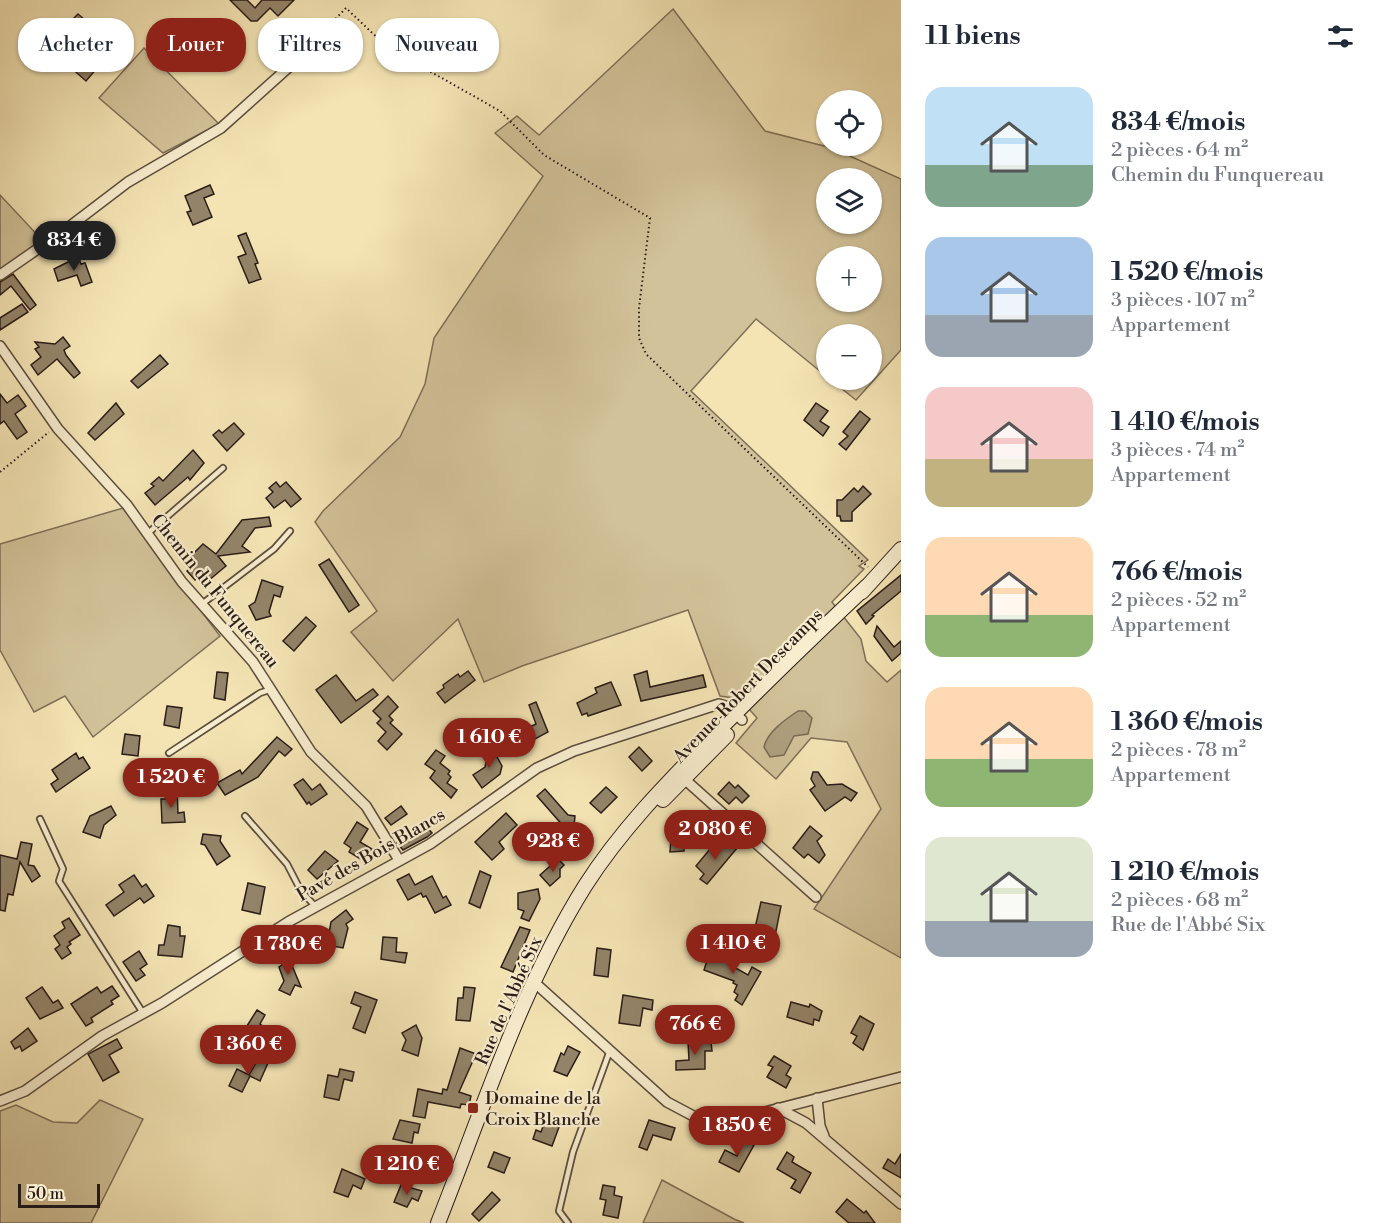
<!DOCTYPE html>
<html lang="fr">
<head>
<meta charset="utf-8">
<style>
  body { margin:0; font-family:"Libre Bodoni",serif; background:#f2f2f3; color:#1f2937; height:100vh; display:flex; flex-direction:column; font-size:22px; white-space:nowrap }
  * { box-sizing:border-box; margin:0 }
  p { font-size:20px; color:#747a83 }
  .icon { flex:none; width:33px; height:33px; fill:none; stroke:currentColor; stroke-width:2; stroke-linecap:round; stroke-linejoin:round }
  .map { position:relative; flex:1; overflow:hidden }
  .drawer { display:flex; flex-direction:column; background:#fff; width:480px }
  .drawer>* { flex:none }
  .top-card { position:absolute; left:18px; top:18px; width:570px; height:54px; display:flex; gap:12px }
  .buttons { position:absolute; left:816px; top:90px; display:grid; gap:12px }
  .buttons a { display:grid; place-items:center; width:66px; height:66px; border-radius:50%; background:#fff; box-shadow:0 2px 4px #0004; font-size:30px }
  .scale { position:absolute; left:18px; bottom:15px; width:82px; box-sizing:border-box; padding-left:6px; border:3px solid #2a1c17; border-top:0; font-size:16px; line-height:21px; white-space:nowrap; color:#2a1c17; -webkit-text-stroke:4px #f8edce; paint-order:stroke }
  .price { position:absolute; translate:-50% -51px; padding:0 14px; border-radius:21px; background:#8f2418; color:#fff; font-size:20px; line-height:39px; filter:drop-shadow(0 2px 3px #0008) }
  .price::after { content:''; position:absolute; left:50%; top:36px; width:18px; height:14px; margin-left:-9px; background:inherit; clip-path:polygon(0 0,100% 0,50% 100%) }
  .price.on { background:#222; color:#fff }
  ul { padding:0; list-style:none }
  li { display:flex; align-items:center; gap:18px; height:150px; padding:0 24px }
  li span { display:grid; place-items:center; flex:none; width:168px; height:120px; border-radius:18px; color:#555 }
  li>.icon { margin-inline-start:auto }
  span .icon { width:72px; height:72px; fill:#fffc; stroke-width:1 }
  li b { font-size:26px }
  h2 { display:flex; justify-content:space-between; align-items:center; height:72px; padding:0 24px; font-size:26px }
  .chip { padding:0 21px; border-radius:24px; background:#fff; box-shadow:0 2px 4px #0004; font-size:21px; line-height:54px }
  .chip.on { background:#8f2418; color:#fff }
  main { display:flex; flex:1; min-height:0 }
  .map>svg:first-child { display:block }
  .green { fill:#d2c299; stroke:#7e6f58; stroke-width:1.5; fill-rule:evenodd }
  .water { fill:#afa07f; stroke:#7a6b55; stroke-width:1.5 }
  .building { fill:#938469; stroke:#2a1c17; stroke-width:1.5 }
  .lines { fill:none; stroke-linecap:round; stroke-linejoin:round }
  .lane-casing { stroke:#5c4e3e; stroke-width:8 }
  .street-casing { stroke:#5c4e3e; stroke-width:12 }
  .secondary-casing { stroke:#2a1c17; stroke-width:16 }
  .path { stroke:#2a1c17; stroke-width:2; stroke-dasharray:1.5 3; stroke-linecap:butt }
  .lane { stroke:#f8edce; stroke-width:4.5 }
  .street { stroke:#f8edce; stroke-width:9 }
  .secondary { stroke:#f8edce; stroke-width:14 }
  .poi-dot { fill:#8f2418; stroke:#f8edce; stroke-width:2 }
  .labels { text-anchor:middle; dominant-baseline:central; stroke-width:4.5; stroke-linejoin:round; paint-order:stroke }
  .street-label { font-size:18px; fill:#2a1c17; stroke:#f8edce }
  .poi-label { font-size:18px; fill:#2a1c17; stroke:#f8edce; text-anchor:start }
</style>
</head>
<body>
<main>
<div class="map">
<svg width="901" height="1223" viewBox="0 0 901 1223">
  <rect width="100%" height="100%" fill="#f4e4b4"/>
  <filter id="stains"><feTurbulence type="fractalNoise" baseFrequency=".00333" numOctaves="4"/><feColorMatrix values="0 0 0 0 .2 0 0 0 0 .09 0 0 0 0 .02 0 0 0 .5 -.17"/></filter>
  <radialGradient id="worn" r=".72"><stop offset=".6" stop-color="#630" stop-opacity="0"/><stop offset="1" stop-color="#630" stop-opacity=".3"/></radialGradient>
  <g class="green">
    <path d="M673,9L765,131L832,148L901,179V350L856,400L831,380H872V334H826V376L756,319L691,391L868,560L859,566L864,569L832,602L861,639L866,661L887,682L901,670V958L814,909L881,809L847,742L811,738L776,779L736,743L757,718L740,699L720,696L688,610L522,666L484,682L458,619L393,681L351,632L377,611L315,522L323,511L400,437L425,384L434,338L543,176L495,133L517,116L539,135ZM826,178H872V224H826ZM826,256H872V302H826Z"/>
    <path d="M144,48L219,124L163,153L99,98Z"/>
    <path d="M0,195L43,241L0,270Z"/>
    <path d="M123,508L220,636L93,737L65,696L34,712L0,650V544Z"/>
    <path d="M100,1100L143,1119L91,1223H0V1111L16,1105L53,1122L77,1123Z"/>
    <path d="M662,1180L734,1219L744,1223H643Z"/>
  </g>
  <path class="water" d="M798,711H805L812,718L808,734L794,736L784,755L770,757L764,747C767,732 786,719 798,711Z"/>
  <g class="building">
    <path d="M230,0H247L255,8L262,0H294L278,16L270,8L257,21H251Z"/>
    <path d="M78,14L111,42L102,51L84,36L87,32L72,20Z"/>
    <path d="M71,47L97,68L86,81L61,59Z"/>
    <path d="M210,185L214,194L204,198L212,217L193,225L187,212L191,211L185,196Z"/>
    <path d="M246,233L258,263L255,264L261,279L249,283L238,257L246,254L238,236Z"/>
    <path d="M78,257L81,264L85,263L92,282L81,286L77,275L58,281L54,269Z"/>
    <path d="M13,274L36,305L30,310L11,286L0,295V282Z"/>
    <path d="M22,304L28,312L0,330V318Z"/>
    <path d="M63,337L70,346L64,350L66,355L80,373L74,378L57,359L38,375L31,365L41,357L35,349L39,347L35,342L55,344Z"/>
    <path d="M160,355L168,364L138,388L131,381Z"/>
    <path d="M0,394L7,403L18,395L26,406L15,414L27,432L17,439L4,421L0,424Z"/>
    <path d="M116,403L124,414L95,440L88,433Z"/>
    <path d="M816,403L828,411L820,421L829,427L823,436L804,420Z"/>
    <path d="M860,411L870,419L846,450L839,444L848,436L843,432Z"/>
    <path d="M234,423L244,434L227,451L213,435L219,430L222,433Z"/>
    <path d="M193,450L204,463L190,480L188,477L155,505L145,493L154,486L151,484L159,477L163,481Z"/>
    <path d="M276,482L280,487L286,482L301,499L291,507L285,500L274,508L266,498L273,492L269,488Z"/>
    <path d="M863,486L871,494L852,512V521H841L840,516H837V500H842L854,488L858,492Z"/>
    <path d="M269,517L271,526L255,528L242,546L250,552L218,556L226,566L208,581L202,574L195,580L187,571L192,566L188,559L203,544L216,554L242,520Z"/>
    <path d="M329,559L359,605L349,612L319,565Z"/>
    <path d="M901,575V591L872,615L874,616L866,624L857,611Z"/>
    <path d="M262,580L283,587L280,597L274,595L269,612L271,616L256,620L249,606L255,602Z"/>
    <path d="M306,617L316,626L294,651L283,641Z"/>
    <path d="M877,626L894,647L901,641V653L892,661L874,636Z"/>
    <path d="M468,671L475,680L445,703L437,693L444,688L443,685L458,674L460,677Z"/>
    <path d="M647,671L650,687L703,675L706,687L641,701L634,675Z"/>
    <path d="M217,672L228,673L225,700L214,698Z"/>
    <path d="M336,675L356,701L373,689L378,695L341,723L316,690Z"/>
    <path d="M611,682L621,705L588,716L587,713L582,715L577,703L597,693L595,688Z"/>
    <path d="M388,696L398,707L389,716L393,720L390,723L402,734L387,750L378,741L386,732L377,723L381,719L373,711Z"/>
    <path d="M536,702L548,732L522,746L517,733L536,724L529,705Z"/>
    <path d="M167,706L182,708L179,728L164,725Z"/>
    <path d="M125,734L140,736L138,756L122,754Z"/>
    <path d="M277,737L292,749L285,756L279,751L258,777L225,795L217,783L240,770L242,774Z"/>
    <path d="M490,744L502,766L500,774L482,788L473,775L485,767Z"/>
    <path d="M639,747L652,761L642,771L629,757Z"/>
    <path d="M436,750L445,756L440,763L450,771L448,774L451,777L447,783L457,790L451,798L430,778L435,771L425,764Z"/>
    <path d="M76,753L79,759L83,757L90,768L56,792L51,784L58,779L52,770Z"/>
    <path d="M813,772H818L827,785L842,784L857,793L851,801L845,797L825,811L810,790L815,786L811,779Z"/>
    <path d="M303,779L312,790L320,784L327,794L311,805L309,802L307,804L294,785Z"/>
    <path d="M729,782L735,788L738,785L749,796L742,803L736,797L729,804L718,794Z"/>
    <path d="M606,787L617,797L601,813L590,803Z"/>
    <path d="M545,789L568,815L575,816L573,836H582V846L551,843L552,835L572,836L537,796Z"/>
    <path d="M177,790L178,813L184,812L185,822L162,823L161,799H166L165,791Z"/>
    <path d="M111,806L116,815L104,825L100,838L83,832L90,816Z"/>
    <path d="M401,806L407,814L391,825L385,818Z"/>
    <path d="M506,813L517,825L499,842L504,849L492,860L475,842Z"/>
    <path d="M678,818L685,825L684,851L670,852L671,838L667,833Z"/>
    <path d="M357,822L368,829L360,842L372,849L364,861L349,852L351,848L344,843Z"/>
    <path d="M426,826L432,833L427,837L403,850L397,843Z"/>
    <path d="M810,826L822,836L817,841L825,855L819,863L808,854L804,858L793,848Z"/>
    <path d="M203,834L221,836L220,841L230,856L217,865L205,845L201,844Z"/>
    <path d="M727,840L737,848L707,884L700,879L704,874L696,866L710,849L716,854Z"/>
    <path d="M21,842L32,844L28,865L34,866L40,876L32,882L20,862L13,895L8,894L5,911L0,910V855L17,859Z"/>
    <path d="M325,851L338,861L317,879L308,870Z"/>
    <path d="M558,859L564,865L560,869V877L550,886L540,875Z"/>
    <path d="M480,871L491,876L480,908L469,903Z"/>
    <path d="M409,874L415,885L432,876L443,898L446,896L451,905L435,913L426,896L423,897L421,893L408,900L397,880Z"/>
    <path d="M134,875L142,887L146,884L154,896L144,903L140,898L114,916L106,905L124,892L119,885Z"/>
    <path d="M248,883L265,887L260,914L242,910Z"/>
    <path d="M538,889L540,899L529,921L521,918L524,911L518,909V893Z"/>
    <path d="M761,902L781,906L773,946L752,941Z"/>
    <path d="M346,910L353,919L346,924L348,928L343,948L332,946L333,940L328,939L331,922Z"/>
    <path d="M69,918L80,935L69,942L71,944L67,947L71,953L62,959L55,949L60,945L54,936L65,928L62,922Z"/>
    <path d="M168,925L180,927V936H185L182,957L158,955L159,945H164Z"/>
    <path d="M520,927L530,930L513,972L501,967Z"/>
    <path d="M383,937L397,938L396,952L407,953L405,963L381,959Z"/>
    <path d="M597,948L611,950L608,977L594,975Z"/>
    <path d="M139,951L147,964L140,969L145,975L136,981L123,962Z"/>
    <path d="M727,952L736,959L732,966L748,975L752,967L761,972L742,1005L735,1000L738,995L734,992L737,985L733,983L734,981L704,970L709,954L723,959Z"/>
    <path d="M288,956L301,987L295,985L290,995L279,990L284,981L279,967L282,965L280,959Z"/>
    <path d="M112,986L119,996L111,1001L113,1004L91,1018L93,1022L86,1026L71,1004L97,987L101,993Z"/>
    <path d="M42,987L53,1003L58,1000L63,1008L40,1019L26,998Z"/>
    <path d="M464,987L475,988L470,1021L456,1020L458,998H463Z"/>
    <path d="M355,992L377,1000L365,1033L353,1028L361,1007L351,1003Z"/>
    <path d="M623,995L653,1000L652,1010L643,1008L640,1026L619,1023Z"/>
    <path d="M791,1002L809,1007L810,1004L822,1011L819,1021L814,1019L813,1025L787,1017Z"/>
    <path d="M257,1010L265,1015L260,1024L273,1033L266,1042L245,1029Z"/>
    <path d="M860,1016L874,1024L863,1050L853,1043L857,1036L851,1033Z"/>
    <path d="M416,1025L422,1038L418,1056L402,1050L406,1040L402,1033Z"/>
    <path d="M28,1028L37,1041L22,1051L20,1046L15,1049L11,1042Z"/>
    <path d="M117,1039L122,1048L109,1055L119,1072L103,1081L88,1054Z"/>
    <path d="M688,1041L711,1042L712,1051H705V1069L676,1070V1061L689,1060Z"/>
    <path d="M568,1046L580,1052L567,1076L554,1071L561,1053L564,1055Z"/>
    <path d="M460,1048L476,1054L459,1092L471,1096L469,1105L461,1104L460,1108L428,1102L425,1118L413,1116L418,1089L442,1094L443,1089L447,1090Z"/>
    <path d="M774,1056L791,1066L786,1075L791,1078L786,1088L767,1077L773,1067L768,1065Z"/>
    <path d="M258,1059L268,1063L260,1081L250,1076L242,1092L229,1086L237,1069L249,1075Z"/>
    <path d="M340,1069L354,1072L352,1081L344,1079L339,1100L324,1097L328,1075L338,1077Z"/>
    <path d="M547,1115L562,1119L552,1146L533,1139L536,1130L541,1132Z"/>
    <path d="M400,1120L420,1124L418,1133L414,1132L412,1143L393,1139Z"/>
    <path d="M649,1120L675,1128L671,1140L653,1135L647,1150L639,1147Z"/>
    <path d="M744,1140L754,1145L739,1172L719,1162L725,1150L737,1156Z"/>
    <path d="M494,1152L510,1158L504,1173L488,1167Z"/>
    <path d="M787,1152L794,1157L792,1162L811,1173L800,1193L791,1188L796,1180L777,1169Z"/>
    <path d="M901,1154V1178L883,1168L888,1159L895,1164Z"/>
    <path d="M342,1169L365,1179L361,1189L353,1185L348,1197L334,1192Z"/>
    <path d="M401,1185L422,1191L418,1201L412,1198L407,1207L394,1202Z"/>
    <path d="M603,1185L615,1187L614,1195L622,1197L618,1218L603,1215L606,1200L600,1199Z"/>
    <path d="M492,1192L500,1200L479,1221L472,1214Z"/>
    <path d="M847,1199L864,1213L866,1211L875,1223H849L836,1212Z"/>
  </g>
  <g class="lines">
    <g class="lane-casing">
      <g id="lane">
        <path d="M147,534L223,468"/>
        <path d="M202,604L274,549L290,531"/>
        <path d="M169,753L260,693L272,689"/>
        <path d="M245,816L287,864L301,891L315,906"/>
        <path d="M40,819L63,869L59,881L143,1013"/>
        <path d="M568,1223L559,1211L573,1152L609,1053"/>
      </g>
    </g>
    <g class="street-casing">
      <g id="street">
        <path d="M0,275L65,230L128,182L221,128L289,67"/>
        <path d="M0,346L58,429L127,505L182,582L253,662L311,752L366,806L399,860"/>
        <path d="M681,776L816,897"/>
        <path d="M534,982L667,1102L699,1119L715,1122L734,1120L901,1077"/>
        <path d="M817,1098L820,1126L824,1136"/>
        <path d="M0,1101L25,1091L102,1036L162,1003L288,922L430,844L537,768L574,751L719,704L729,707L742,720"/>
        <path d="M778,1108L806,1123L901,1204"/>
      </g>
    </g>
    <g class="secondary-casing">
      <g id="secondary">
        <path d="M862,592L901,549"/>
        <path d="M663,800L727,735"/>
        <path d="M438,1223C482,1112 521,988 585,886C620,831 665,785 711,738C762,686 814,636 867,586"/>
      </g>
    </g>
    <g class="path">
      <path d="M295,61L346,8L387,47L500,111L544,155L650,218L639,308V338L646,354L868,567"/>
      <path d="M0,472L49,432"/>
    </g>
    <use href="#lane" class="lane"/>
    <use href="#street" class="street"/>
    <use href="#secondary" class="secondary"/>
  </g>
  <rect class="poi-dot" x="467" y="1102" width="12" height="12" rx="3"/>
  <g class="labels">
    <g class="street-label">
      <text transform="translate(215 591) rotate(51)">Chemin du Funquereau</text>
      <text transform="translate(748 686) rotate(-46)">Avenue Robert Descamps</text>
      <text transform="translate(371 855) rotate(-30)">Pavé des Bois Blancs</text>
      <text transform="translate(509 1001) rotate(-66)">Rue de l'Abbé Six</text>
    </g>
    <g class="poi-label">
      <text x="485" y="1098">Domaine de la<tspan x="485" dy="21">Croix Blanche</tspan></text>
    </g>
  </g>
  <rect width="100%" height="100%" filter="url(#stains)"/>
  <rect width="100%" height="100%" fill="url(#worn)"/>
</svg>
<div class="buttons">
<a><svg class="icon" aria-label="locate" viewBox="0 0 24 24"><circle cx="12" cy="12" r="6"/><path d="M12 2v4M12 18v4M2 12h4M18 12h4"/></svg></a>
<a><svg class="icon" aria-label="layers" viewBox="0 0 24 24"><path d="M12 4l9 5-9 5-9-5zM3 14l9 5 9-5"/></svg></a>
<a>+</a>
<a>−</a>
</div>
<div class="scale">50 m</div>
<b class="price on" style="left:74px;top:272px">834 €</b>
<b class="price" style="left:489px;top:769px">1 610 €</b>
<b class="price" style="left:171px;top:809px">1 520 €</b>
<b class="price" style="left:715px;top:861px">2 080 €</b>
<b class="price" style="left:553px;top:873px">928 €</b>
<b class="price" style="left:733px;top:975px">1 410 €</b>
<b class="price" style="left:288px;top:976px">1 780 €</b>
<b class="price" style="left:695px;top:1056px">766 €</b>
<b class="price" style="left:248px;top:1076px">1 360 €</b>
<b class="price" style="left:737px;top:1157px">1 850 €</b>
<b class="price" style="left:407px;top:1196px">1 210 €</b>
<div class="top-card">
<a class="chip">Acheter</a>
<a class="chip on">Louer</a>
<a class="chip">Filtres</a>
<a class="chip">Nouveau</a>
</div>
</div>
<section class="drawer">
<h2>11 biens<svg class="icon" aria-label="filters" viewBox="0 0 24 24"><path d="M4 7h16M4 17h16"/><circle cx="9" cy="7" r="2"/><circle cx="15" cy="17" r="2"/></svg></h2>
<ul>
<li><span style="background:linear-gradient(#bfe0f5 65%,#7fa58c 0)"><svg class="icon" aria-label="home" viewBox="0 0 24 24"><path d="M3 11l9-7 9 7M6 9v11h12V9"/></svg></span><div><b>834 €/mois</b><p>2 pièces · 64 m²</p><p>Chemin du Funquereau</p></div></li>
<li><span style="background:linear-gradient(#a9c7e8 65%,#9aa5b1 0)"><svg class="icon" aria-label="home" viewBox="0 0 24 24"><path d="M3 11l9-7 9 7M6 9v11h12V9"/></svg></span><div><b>1 520 €/mois</b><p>3 pièces · 107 m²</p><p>Appartement</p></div></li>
<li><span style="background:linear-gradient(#f6c9c9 60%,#c2b280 0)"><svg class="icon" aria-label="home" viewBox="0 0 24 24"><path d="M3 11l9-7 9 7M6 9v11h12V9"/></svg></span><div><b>1 410 €/mois</b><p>3 pièces · 74 m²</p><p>Appartement</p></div></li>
<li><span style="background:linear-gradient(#ffd9b3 65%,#8fb573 0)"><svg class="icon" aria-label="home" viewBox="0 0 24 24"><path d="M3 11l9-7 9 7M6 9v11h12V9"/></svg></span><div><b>766 €/mois</b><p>2 pièces · 52 m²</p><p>Appartement</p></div></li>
<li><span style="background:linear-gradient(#ffd9b3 60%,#8fb573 0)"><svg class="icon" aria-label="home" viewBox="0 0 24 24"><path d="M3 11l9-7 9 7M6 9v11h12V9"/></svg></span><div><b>1 360 €/mois</b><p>2 pièces · 78 m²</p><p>Appartement</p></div></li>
<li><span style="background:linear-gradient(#dfe7d0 70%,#9aa5b1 0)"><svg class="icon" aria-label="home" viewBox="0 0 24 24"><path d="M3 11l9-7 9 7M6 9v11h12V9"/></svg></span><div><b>1 210 €/mois</b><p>2 pièces · 68 m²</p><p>Rue de l'Abbé Six</p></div></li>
</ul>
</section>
</main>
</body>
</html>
